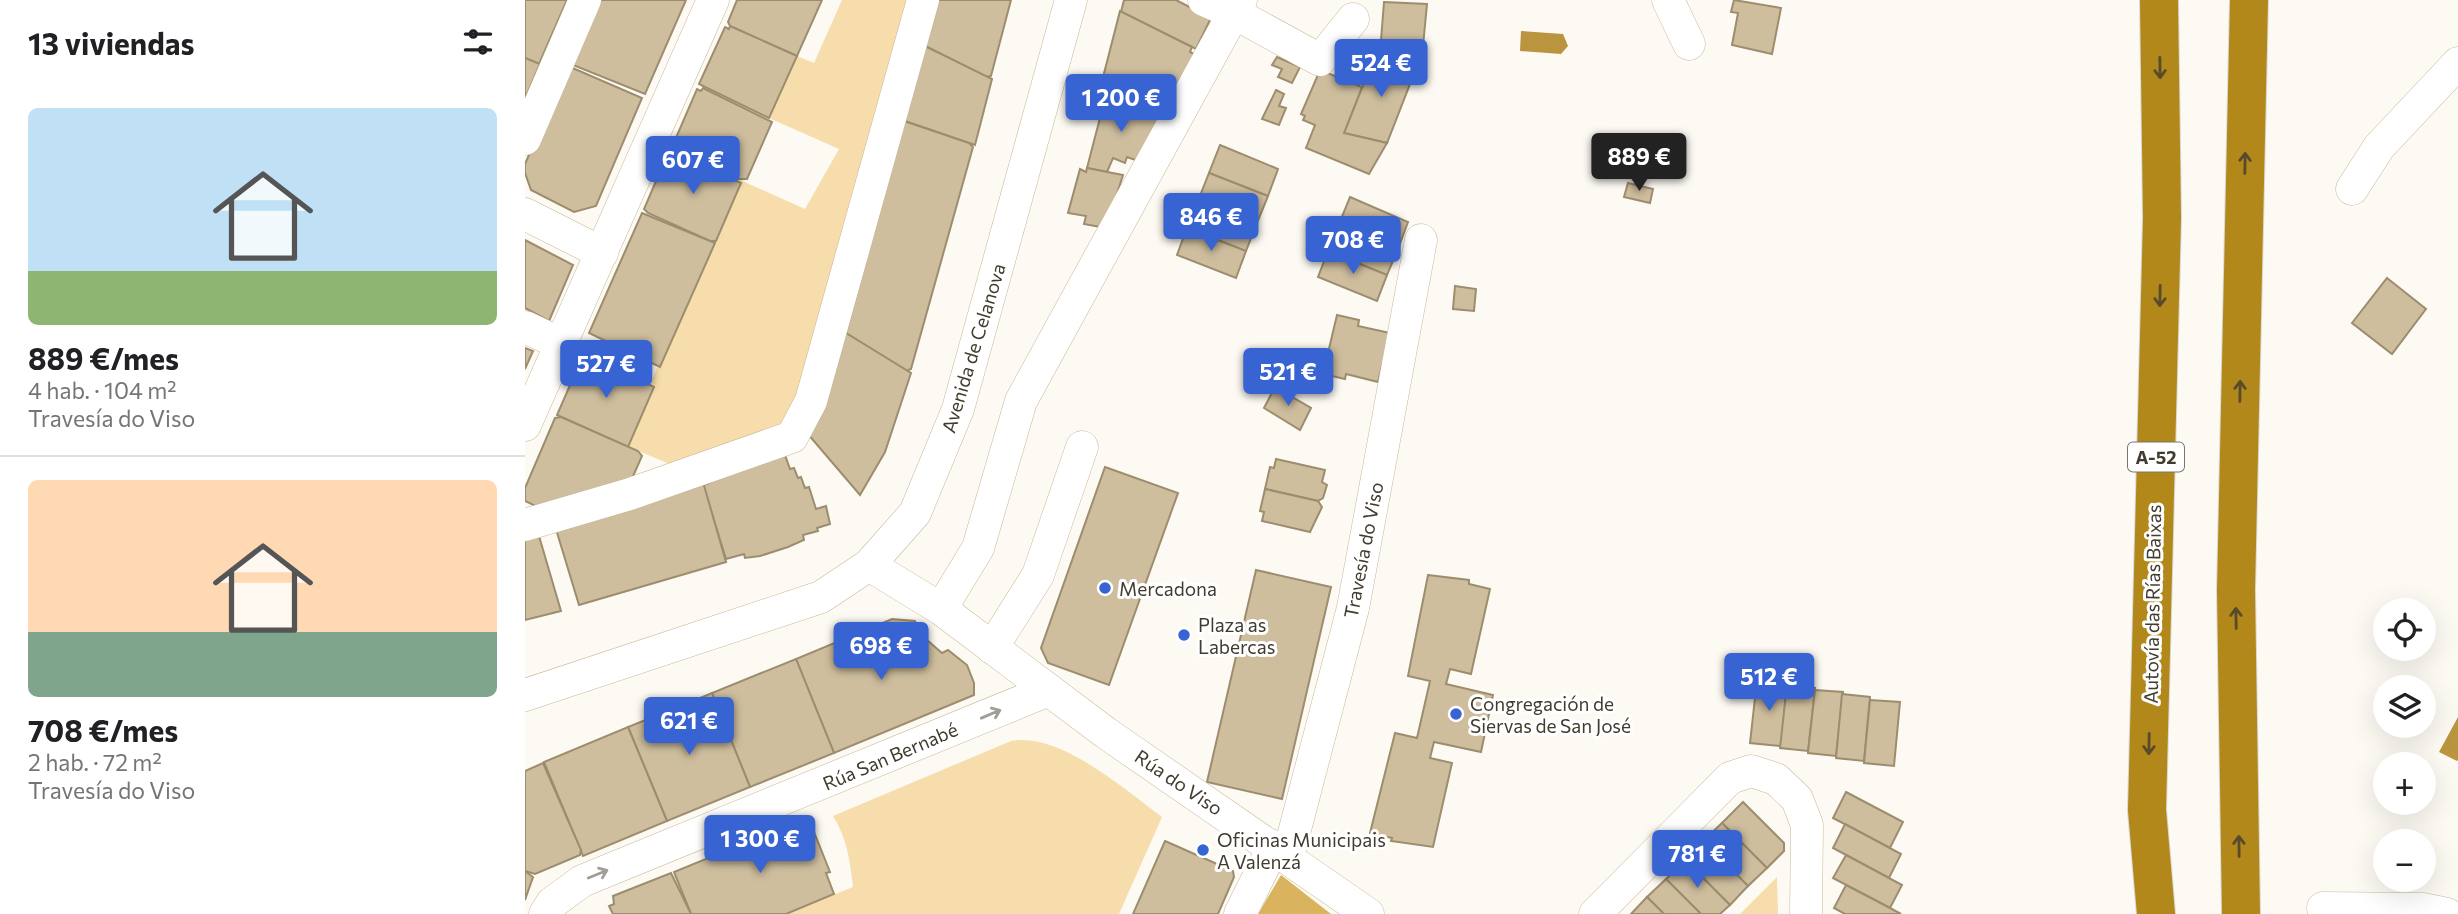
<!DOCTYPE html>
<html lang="es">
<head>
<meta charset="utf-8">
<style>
  body { margin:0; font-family:Commissioner,sans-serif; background:#f2f2f2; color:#202124; height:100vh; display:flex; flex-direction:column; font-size:26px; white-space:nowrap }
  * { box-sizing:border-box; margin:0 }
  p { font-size:23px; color:#757577 }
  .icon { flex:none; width:38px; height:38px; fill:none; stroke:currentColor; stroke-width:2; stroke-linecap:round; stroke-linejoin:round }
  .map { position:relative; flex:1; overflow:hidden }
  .drawer { display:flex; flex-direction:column; background:#fff; width:525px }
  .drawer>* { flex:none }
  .controls { position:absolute; left:1848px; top:598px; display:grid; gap:14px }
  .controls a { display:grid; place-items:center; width:63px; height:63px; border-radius:50%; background:#fff; box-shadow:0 7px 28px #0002; font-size:35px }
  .price { position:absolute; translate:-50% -60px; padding:0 16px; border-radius:7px; background:#3763d3; color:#fff; font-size:23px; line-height:46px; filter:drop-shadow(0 2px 4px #0008) }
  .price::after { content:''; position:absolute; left:50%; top:42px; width:21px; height:16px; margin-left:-10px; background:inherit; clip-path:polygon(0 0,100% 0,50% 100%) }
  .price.on { background:#222; color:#fff }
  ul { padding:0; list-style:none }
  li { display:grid; align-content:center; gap:14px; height:371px; padding:0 28px }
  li+li { border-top:2px solid #e0e0e0 }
  li span { display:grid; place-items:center; height:217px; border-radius:10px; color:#555 }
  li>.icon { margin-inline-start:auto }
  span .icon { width:126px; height:126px; fill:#fffc; stroke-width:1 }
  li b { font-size:30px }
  h2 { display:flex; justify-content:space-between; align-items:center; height:84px; padding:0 28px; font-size:30px }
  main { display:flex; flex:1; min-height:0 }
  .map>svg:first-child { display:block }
  .green { fill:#f6ddab }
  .forest { fill:#dab35f }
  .water { fill:#ba943f }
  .building { fill:#cebe9e; stroke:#9d8d6f; stroke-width:2 }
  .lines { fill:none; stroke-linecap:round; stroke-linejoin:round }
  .minor-casing { stroke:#c8b898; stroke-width:33 }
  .highway-casing { stroke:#d9d8d5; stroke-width:40 }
  .minor { stroke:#fff; stroke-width:32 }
  .highway { stroke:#b2881b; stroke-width:38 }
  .oneway { stroke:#584b2b }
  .oneway2 { stroke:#a09e97 }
  .poi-dot { fill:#3763d3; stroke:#fff; stroke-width:2.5 }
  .labels { text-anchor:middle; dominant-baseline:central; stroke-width:6; stroke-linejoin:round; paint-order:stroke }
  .shield { fill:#fff; stroke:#7b766d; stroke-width:2 }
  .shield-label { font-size:18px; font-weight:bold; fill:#423c2f }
  .street-label { font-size:19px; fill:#423c2f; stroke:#fff }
  .poi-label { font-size:19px; fill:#423c2f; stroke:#fff; text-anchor:start }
</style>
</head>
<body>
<main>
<section class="drawer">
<h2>13 viviendas<svg class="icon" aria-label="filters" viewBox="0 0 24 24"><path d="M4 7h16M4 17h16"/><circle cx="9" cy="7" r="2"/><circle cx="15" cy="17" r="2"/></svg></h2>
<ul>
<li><span style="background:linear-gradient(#bfe0f5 75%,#8fb573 0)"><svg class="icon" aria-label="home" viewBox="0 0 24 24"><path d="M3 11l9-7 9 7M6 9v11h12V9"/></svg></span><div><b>889 €/mes</b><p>4 hab. · 104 m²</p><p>Travesía do Viso</p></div></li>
<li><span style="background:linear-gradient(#ffd9b3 70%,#7fa58c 0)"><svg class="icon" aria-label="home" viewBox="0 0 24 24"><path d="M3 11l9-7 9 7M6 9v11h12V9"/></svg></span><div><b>708 €/mes</b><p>2 hab. · 72 m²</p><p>Travesía do Viso</p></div></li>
</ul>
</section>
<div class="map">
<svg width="1933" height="914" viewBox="0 0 1933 914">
  <rect width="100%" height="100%" fill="#fdfaf3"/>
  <g class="green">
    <path d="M317,0H398L267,437L164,472L99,445L213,179L280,209L314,149L244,118L272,56L289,63Z"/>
    <path d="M486,741C535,732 599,789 637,817L594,914H261L328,887C325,861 322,838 308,816Z"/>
    <path d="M1252,877L1253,914H1215Z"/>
  </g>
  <path class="forest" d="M756,875L806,914H733Z"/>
  <g class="water">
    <path d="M996,31L1038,34L1043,46L1036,54L995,51Z"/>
    <path d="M1933,717V760L1932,761L1914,752Z"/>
  </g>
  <g class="building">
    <path d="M0,0H42L14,64L0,58Z"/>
    <path d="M70,0H161L120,94L43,63Z"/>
    <path d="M212,0H297L272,56L205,26L203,22Z"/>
    <path d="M407,0H486L466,76L461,77L400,46Z"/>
    <path d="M599,0H651L686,18L671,49L596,12Z"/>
    <path d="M1209,0L1256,8L1247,54L1207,45L1213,13L1206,12Z"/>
    <path d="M859,2L902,4L896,67L855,53Z"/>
    <path d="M595,11L667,47L665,52L669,54L638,119L574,93Z"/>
    <path d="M205,26L272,56L244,118L174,84L200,27L204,29Z"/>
    <path d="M400,46L467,79L450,145L374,119Z"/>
    <path d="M855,53L892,66L862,143L819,133L849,58Z"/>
    <path d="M752,57L775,67L767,83L753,77L757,69L747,65Z"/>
    <path d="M0,58L15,64L0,99Z"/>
    <path d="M43,66L117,98L71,206L49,212L6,190L0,173V164Z"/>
    <path d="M795,70L837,87L819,133L862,143L844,174L781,148L790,125L778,120L780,116L776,114Z"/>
    <path d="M178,88L247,122L222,179H213L147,147L172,89L176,91Z"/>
    <path d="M751,90L759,94L754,106L761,108L754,125L737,119Z"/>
    <path d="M581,95L638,119L616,162L602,157L600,163L588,158L582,172L562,168L576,114L572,109L575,99Z"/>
    <path d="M379,121L444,143L448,147L386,369L381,371L321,333Z"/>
    <path d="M695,145L753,169L743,196L684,173Z"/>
    <path d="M144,151H150L213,179L211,181L216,183L191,241H185L123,213L119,209Z"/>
    <path d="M562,168L598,175L581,228L559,224L561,216L543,213L555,169L561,172Z"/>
    <path d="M684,173L743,196L732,223L673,201Z"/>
    <path d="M1103,183L1128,189L1125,203L1099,197Z"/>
    <path d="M825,197L883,222L873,249L814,224Z"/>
    <path d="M673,201L732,223L721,251L662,228Z"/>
    <path d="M117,213L190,243L135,367L64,333Z"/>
    <path d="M814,224L873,249L862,275L803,251Z"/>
    <path d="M662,228L721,251L711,278L652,255Z"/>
    <path d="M0,240L48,265L24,321L0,308Z"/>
    <path d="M803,251L862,275L852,301L793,277Z"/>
    <path d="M1862,278L1901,309L1867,354L1827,323Z"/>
    <path d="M930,286L951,289L949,311L928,309Z"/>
    <path d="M812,315L834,320L833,326L865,333L853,382L821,374L820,379L798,374Z"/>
    <path d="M321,333L386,373L360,452L335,495L282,433Z"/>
    <path d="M0,348L8,351L0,369Z"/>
    <path d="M59,353L129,387L103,447L32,415Z"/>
    <path d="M750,387L786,408L775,430L739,408Z"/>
    <path d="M36,417L113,451L117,456L106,481L21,511L0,501V488L30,418Z"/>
    <path d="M260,455L265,469L269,468L273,478L276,477L280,488L284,487L291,509L301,506L305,524L292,528L293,531L278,535L279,540L263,547L235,556L220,558L219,554L201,559L178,485L184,483L182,477Z"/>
    <path d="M751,459L800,470L797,482L802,485L798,498L793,501L740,489L745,467L749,468Z"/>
    <path d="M580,467L653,493L584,685L523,663L516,648Z"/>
    <path d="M176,475L201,562L54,605L30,526Z"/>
    <path d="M740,489L793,501L797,507L785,532L737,521L739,512L735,511Z"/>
    <path d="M14,536L36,611L0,620V540Z"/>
    <path d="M731,570L806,587L757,799L682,782Z"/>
    <path d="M903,575L944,580V584L965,589L946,674L925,669L921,684L968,695L956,752L909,742L905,758L927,763L908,847L866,841L867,838L845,833L870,733L892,738L905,681L883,676Z"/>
    <path d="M367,619L390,621L395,634L417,653L423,650L442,665L449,683V695L309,753L271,659Z"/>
    <path d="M271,659L309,753L225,787L187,693Z"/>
    <path d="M1232,680L1262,683L1256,746L1225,743Z"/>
    <path d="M1262,685L1290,688L1283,751L1255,748Z"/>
    <path d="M1290,690L1318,692L1311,756L1283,753Z"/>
    <path d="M187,693L225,787L142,821L103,727Z"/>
    <path d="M1317,694L1345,697L1339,761L1311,758Z"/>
    <path d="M1345,700L1375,702L1369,766L1339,763Z"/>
    <path d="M103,727L142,821L58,856L19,762Z"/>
    <path d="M18,763L56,850L55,855L10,874L0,871V771Z"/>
    <path d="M1321,792L1378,822L1365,848L1308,818Z"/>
    <path d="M1218,802L1259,843V851L1242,868L1197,823Z"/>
    <path d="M283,817L305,872L301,873L309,894L261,914H166L149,872Z"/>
    <path d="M1197,823L1242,868L1223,886L1178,841Z"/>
    <path d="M1320,824L1376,854L1364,878L1308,848Z"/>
    <path d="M640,841L708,871L709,877L693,914H608Z"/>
    <path d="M1178,841L1223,886L1205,905L1160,860Z"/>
    <path d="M1321,855L1377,885L1365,908L1308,878Z"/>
    <path d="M1160,860L1205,905L1195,914H1176L1141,879Z"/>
    <path d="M0,871L8,877L0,900Z"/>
    <path d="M146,873L166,914H88L84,906L89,904L88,896Z"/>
    <path d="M1141,879L1176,914H1139L1122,897Z"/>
    <path d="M1321,885L1365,908L1376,914H1320L1309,908Z"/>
    <path d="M1122,897L1139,914H1106Z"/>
  </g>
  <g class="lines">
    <g class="minor-casing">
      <g id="minor">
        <path d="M679,0L709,13L795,60L828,19"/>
        <path d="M1143,0L1164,44"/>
        <path d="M0,139L60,0"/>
        <path d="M1827,189L1854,147L1933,63"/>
        <path d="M0,214L77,253"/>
        <path d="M0,327L34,343"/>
        <path d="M0,425L188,0"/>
        <path d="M0,525L105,494L267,437L286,401L398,0"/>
        <path d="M344,565L416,609L581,733L843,914"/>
        <path d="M416,609L453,548L496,401L716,0"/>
        <path d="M467,648L513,575L557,447"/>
        <path d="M0,695L296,597L344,565L390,513L433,409L546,0"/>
        <path d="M763,856L828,608L896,240"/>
        <path d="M1798,908L1898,909L1922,914"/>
        <path d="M20,914L27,903L57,881L524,690"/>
        <path d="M715,914L749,846"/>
        <path d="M1070,914L1205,778L1226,771L1251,779L1272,799L1282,825L1281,914"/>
      </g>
    </g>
    <g class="highway-casing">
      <g id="highway">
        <path d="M1631,914L1622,810L1637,218L1634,0"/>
        <path d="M1716,914L1711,590L1724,0"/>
      </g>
    </g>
    <use href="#minor" class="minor"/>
    <use href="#highway" class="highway"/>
  </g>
  <defs><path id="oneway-shaft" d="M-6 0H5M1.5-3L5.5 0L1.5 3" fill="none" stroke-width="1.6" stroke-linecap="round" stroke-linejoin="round" transform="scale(1.75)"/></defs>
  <g class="oneway">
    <use href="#oneway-shaft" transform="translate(1635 68) rotate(89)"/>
    <use href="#oneway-shaft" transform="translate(1720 163) rotate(-89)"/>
    <use href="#oneway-shaft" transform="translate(1635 296) rotate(91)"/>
    <use href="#oneway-shaft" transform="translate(1715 391) rotate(-89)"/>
    <use href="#oneway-shaft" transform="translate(1711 618) rotate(-91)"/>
    <use href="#oneway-shaft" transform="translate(1624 744) rotate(91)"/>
    <use href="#oneway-shaft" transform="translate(1714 846) rotate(-91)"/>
  </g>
  <g class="oneway2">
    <use href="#oneway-shaft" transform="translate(466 714) rotate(-23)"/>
    <use href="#oneway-shaft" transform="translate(73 874) rotate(-22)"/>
  </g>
  <g class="poi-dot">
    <circle cx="580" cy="588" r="7"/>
    <circle cx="659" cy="635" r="7"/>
    <circle cx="931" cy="714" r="7"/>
    <circle cx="678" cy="850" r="7"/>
  </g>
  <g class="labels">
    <rect class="shield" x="1603" y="442.5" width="56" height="29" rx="5"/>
    <g class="shield-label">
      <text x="1631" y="457">A-52</text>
    </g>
    <g class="street-label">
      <text transform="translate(448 348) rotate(-73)">Avenida de Celanova</text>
      <text transform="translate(838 550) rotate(-79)">Travesía do Viso</text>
      <text transform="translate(1627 604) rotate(-89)">Autovía das Rías Baixas</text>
      <text transform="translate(365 756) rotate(-23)">Rúa San Bernabé</text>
      <text transform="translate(654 782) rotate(34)">Rúa do Viso</text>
    </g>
    <g class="poi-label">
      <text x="594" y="588">Mercadona</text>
      <text x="673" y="624">Plaza as<tspan x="673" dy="22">Labercas</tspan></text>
      <text x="945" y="703">Congregación de<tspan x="945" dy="22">Siervas de San José</tspan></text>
      <text x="692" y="839">Oficinas Municipais<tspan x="692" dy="22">A Valenzá</tspan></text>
    </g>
  </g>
</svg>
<div class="controls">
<a><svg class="icon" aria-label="locate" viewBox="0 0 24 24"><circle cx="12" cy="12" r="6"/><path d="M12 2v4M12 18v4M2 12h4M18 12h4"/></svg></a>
<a><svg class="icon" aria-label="layers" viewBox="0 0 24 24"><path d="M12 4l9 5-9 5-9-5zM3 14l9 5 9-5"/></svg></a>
<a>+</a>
<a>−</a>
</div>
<b class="price" style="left:856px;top:99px">524 €</b>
<b class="price" style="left:596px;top:134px">1 200 €</b>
<b class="price on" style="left:1114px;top:193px">889 €</b>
<b class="price" style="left:168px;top:196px">607 €</b>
<b class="price" style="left:686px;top:253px">846 €</b>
<b class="price" style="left:828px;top:276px">708 €</b>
<b class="price" style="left:81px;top:400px">527 €</b>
<b class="price" style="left:763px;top:408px">521 €</b>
<b class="price" style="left:356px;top:682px">698 €</b>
<b class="price" style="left:1244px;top:713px">512 €</b>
<b class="price" style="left:164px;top:757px">621 €</b>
<b class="price" style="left:235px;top:875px">1 300 €</b>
<b class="price" style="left:1172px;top:890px">781 €</b>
</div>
</main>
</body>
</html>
